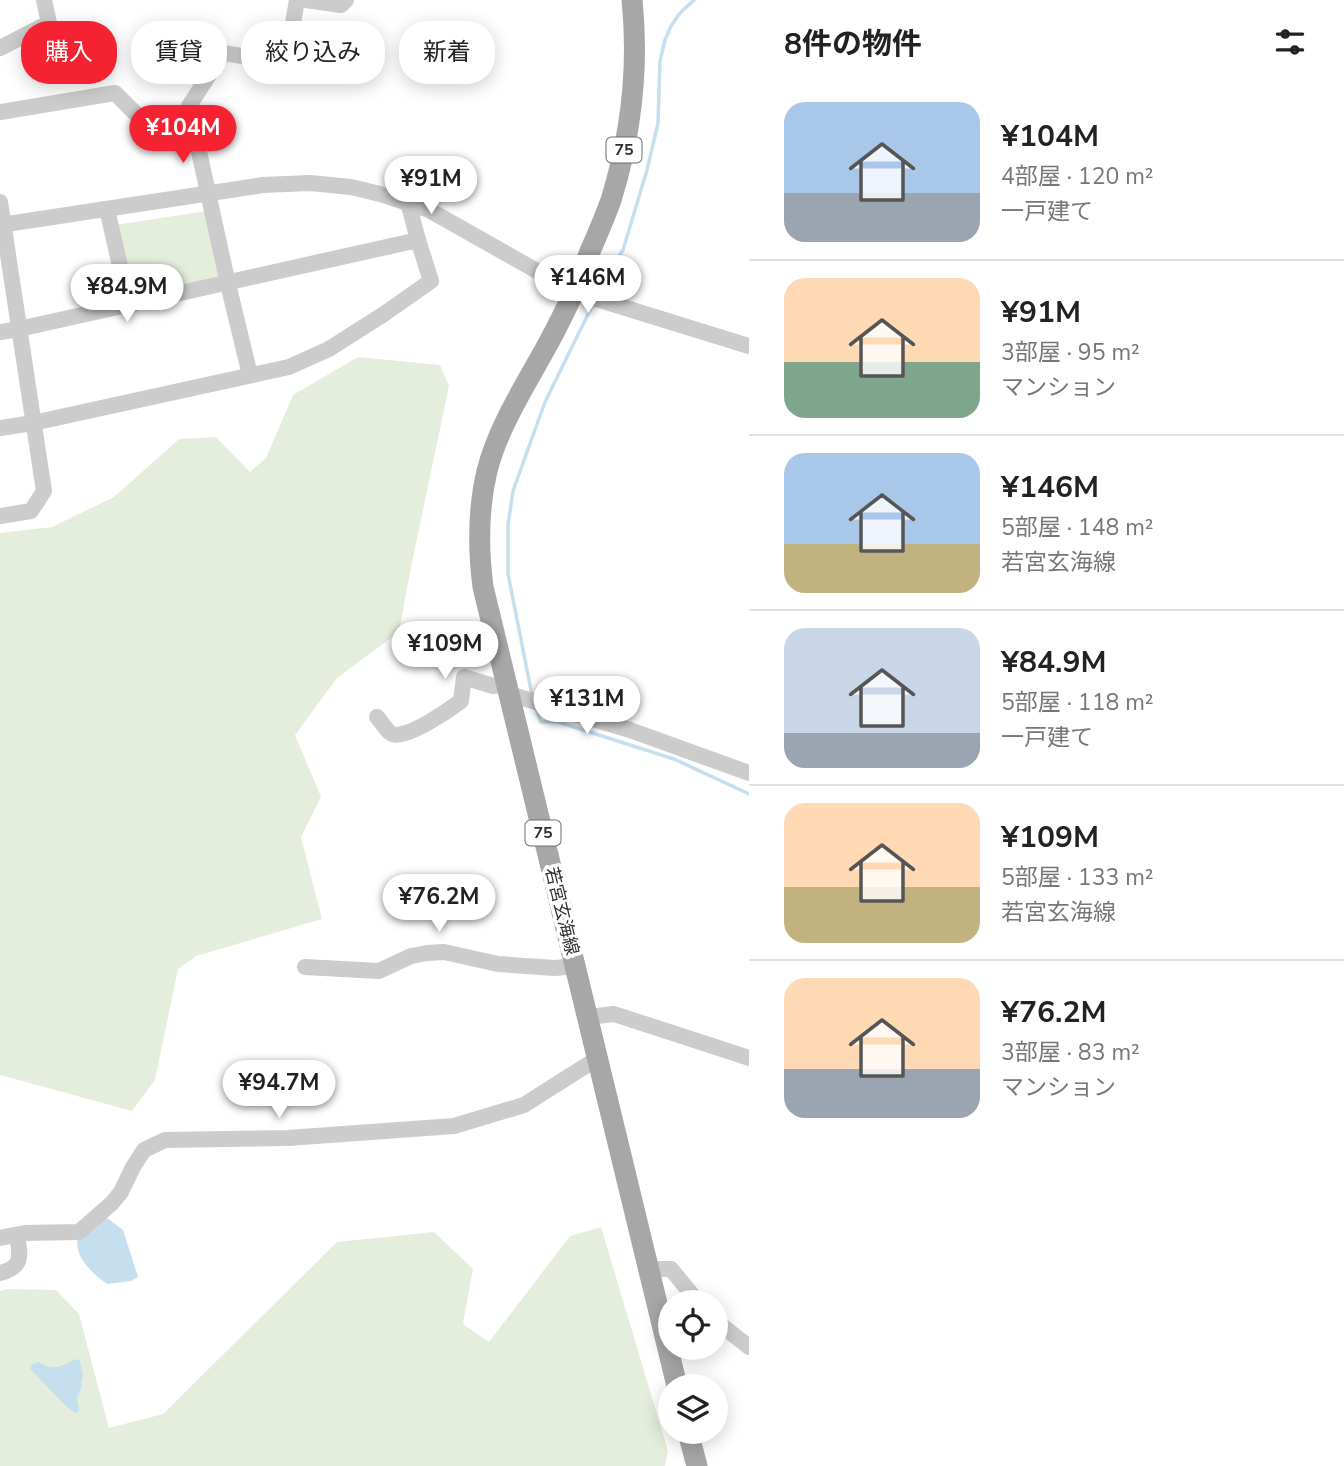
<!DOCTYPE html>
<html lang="ja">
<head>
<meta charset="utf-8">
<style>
  body { margin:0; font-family:"Nunito Sans","Noto Sans JP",sans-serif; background:#f2f2f2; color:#222; height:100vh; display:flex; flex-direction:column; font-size:26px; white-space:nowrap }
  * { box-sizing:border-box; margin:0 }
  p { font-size:23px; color:#767676 }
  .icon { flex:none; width:38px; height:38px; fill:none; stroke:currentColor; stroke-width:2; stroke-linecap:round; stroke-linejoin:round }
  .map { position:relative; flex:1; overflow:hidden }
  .drawer { display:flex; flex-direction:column; background:#fff; width:595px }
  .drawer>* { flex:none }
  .guide { position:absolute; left:21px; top:21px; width:623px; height:63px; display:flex; gap:14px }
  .tools { position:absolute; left:658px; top:1290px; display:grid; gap:14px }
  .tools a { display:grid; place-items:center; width:70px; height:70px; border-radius:50%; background:#fff; box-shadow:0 4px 18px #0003; font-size:35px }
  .price { position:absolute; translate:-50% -60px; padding:0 16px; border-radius:24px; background:#fff; color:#222; font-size:23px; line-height:46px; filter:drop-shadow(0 2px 4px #0008) }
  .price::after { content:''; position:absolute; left:50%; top:42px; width:21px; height:16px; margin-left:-10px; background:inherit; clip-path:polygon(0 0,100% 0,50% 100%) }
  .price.selected { background:#f52232; color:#fff }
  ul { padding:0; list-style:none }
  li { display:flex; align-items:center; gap:21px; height:175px; padding:0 35px }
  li+li { border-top:2px solid #e0e0e0 }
  li span { display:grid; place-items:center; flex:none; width:196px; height:140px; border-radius:21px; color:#555 }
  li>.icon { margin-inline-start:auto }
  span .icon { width:84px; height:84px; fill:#fffc; stroke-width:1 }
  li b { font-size:30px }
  h2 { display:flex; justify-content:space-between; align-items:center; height:84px; padding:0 35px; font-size:30px }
  .chip { padding:0 24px; border-radius:28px; background:#fff; box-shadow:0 4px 18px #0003; font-size:24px; line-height:63px }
  .chip.selected { background:#f52232; color:#fff }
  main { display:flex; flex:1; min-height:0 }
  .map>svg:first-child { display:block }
  .green { fill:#e5eedc }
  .water { fill:#c6dfef }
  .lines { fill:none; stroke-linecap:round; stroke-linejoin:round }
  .stream { stroke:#c6dfef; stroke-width:3.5 }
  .minor { stroke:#ccc; stroke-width:16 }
  .major { stroke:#a7a7a7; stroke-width:21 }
  .labels { text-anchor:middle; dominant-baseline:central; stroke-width:7; stroke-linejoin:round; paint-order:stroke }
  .shield { fill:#fff; stroke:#6d6d6d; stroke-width:2 }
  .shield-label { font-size:16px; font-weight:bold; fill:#2f2f2f }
  .street-label { font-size:18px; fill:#2f2f2f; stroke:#fff }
</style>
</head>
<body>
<main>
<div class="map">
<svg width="749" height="1466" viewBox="0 0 749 1466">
  <rect width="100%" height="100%" fill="#fff"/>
  <g class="green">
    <path d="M207,211L220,276L217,280L135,298L115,225Z"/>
    <path d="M358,357L440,365L449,386L410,572L399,632L337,678L295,735L321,797L301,837L322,919L196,956L178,969L155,1080L132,1111L0,1075V533L52,527L114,497L179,439L216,437L250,472L266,458L293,395Z"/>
    <path d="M601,1227L668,1451L665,1466H0V1291L6,1289L56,1290L79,1314L109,1428L163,1414L337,1242L434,1232L473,1269L463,1324L489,1342L570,1236Z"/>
  </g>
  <g class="water">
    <path d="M107,1218L123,1230L138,1277L131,1281L107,1284C93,1274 73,1257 78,1237Z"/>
    <path d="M75,1359L80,1361L83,1375L80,1392L77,1398L79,1410L76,1413L68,1408L30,1369L32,1364L39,1362C52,1371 62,1367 75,1359Z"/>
  </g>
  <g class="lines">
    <g class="stream">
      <path d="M597,295L607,273L623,250L647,170L658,123L660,61L665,40L671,26L680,13L694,0"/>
      <path d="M532,695L508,574V525L513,491L545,402L594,302"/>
      <path d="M535,706L541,722H558L674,759L749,794"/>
    </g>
    <g class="minor">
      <path d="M306,0L341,5L346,0"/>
      <path d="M0,48L49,23L44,0"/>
      <path d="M0,112L115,93L139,117L158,125L194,129"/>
      <path d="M0,202L44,491L31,511L0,516"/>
      <path d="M408,202L418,240"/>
      <path d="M107,209L129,305"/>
      <path d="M0,225L263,185L310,183L351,187L380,194L429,210L574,292L749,346"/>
      <path d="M0,332L19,329L418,240L431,281L384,314L329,349L289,367L33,423L0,428"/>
      <path d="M250,375L228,284L189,106L223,53L286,63L297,0"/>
      <path d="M509,694L630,730L749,773"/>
      <path d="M377,717C382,722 386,731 392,734C406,740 449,710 461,701L464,677L493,686L506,684"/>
      <path d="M305,967L379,971L411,956L427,953L444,952L498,964L555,968L576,966"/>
      <path d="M588,1017L614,1014L749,1058"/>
      <path d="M0,1238L25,1233L79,1232L112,1203L121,1192L133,1167L144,1150L165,1140L288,1138L454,1126L524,1105L598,1058"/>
      <path d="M649,1269H671L698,1302"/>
      <path d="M0,1273C24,1267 20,1255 17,1235"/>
      <path d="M716,1321L749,1347"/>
    </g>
    <g class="major">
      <path d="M632,0C639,68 631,135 611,200C605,217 598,233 591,249C585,264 580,279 573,294C564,313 555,332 544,351C523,389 498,428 487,471C478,509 478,548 483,587L677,1386"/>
      <path d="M688,1432L697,1466"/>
    </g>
  </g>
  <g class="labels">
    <g class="shield">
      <rect x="606.5" y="137.5" width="35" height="25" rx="5"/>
      <rect x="525.5" y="820.5" width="35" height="25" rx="5"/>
    </g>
    <g class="shield-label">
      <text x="624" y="150">75</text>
      <text x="543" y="833">75</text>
    </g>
    <g class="street-label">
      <text transform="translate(562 911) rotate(76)">若宮玄海線</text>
    </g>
  </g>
</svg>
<div class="tools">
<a><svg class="icon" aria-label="locate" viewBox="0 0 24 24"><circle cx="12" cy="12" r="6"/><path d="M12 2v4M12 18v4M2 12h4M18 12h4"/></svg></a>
<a><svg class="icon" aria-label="layers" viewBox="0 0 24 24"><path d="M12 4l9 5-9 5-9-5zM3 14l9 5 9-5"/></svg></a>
</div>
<b class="price selected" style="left:183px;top:165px">¥104M</b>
<b class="price" style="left:431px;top:216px">¥91M</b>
<b class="price" style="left:588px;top:315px">¥146M</b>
<b class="price" style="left:127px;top:324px">¥84.9M</b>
<b class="price" style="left:445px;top:681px">¥109M</b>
<b class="price" style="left:587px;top:736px">¥131M</b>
<b class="price" style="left:439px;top:934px">¥76.2M</b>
<b class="price" style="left:279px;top:1120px">¥94.7M</b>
<div class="guide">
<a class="chip selected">購入</a>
<a class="chip">賃貸</a>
<a class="chip">絞り込み</a>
<a class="chip">新着</a>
</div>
</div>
<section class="drawer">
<h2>8件の物件<svg class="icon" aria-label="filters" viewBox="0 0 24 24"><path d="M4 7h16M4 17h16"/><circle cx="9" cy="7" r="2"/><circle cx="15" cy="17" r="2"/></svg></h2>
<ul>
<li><span style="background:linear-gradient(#a9c7e8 65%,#9aa5b1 0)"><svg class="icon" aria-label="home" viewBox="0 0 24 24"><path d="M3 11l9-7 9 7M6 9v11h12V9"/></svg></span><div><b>¥104M</b><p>4部屋 · 120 m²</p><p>一戸建て</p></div></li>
<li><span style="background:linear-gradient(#ffd9b3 60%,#7fa58c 0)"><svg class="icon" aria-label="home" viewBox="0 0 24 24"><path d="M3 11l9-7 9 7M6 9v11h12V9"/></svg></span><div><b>¥91M</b><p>3部屋 · 95 m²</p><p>マンション</p></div></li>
<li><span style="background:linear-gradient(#a9c7e8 65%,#c2b280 0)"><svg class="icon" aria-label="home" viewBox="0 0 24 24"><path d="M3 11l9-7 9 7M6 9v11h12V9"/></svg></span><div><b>¥146M</b><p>5部屋 · 148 m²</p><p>若宮玄海線</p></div></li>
<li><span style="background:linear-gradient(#c9d6e8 75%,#9aa5b1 0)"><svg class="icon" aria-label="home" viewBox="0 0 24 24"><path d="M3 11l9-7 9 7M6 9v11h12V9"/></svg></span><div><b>¥84.9M</b><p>5部屋 · 118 m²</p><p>一戸建て</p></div></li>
<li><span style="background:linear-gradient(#ffd9b3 60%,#c2b280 0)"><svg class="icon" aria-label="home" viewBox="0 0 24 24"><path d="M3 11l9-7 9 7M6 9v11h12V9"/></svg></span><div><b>¥109M</b><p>5部屋 · 133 m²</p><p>若宮玄海線</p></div></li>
<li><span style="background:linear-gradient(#ffd9b3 65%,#9aa5b1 0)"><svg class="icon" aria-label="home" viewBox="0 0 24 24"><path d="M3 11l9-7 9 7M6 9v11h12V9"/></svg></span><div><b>¥76.2M</b><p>3部屋 · 83 m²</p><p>マンション</p></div></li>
</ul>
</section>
</main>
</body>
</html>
